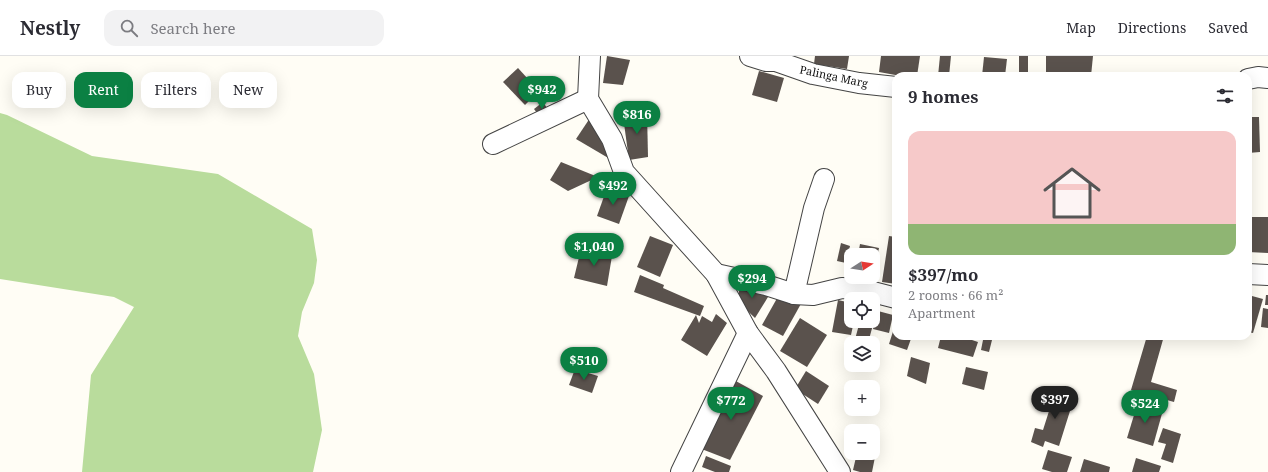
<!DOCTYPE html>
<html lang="en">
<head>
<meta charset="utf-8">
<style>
  body { margin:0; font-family:"Noto Serif",serif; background:#f2f2f3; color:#2b2b33; height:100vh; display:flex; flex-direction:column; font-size:15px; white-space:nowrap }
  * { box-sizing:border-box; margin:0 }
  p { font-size:13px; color:#7c7c81 }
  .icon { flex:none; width:22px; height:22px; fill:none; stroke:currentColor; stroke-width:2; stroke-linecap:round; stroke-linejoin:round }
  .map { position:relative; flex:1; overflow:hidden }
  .panel { position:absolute; left:892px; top:16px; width:360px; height:268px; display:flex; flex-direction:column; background:#fff; border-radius:12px; box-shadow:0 4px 16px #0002 }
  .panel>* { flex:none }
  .top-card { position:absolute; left:12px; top:16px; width:380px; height:36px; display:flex; gap:8px }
  .needle { width:26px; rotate:78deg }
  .fabs { position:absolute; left:844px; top:192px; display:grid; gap:8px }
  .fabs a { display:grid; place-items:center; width:36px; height:36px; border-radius:8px; background:#fff; box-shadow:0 4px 16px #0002; font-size:20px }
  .price { position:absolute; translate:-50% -34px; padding:0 9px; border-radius:14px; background:#0b8043; color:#fff; font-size:13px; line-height:26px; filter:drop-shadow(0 1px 2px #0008) }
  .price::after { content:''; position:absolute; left:50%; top:24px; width:12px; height:9px; margin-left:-6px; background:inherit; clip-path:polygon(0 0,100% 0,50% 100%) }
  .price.on { background:#222; color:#fff }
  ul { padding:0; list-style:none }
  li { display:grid; align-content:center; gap:8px; height:212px; padding:0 16px }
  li+li { border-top:1px solid #e1e1e2 }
  li span { display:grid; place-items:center; height:124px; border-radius:12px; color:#555 }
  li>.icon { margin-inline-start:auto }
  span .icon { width:72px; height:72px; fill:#fffc; stroke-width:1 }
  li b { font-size:17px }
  h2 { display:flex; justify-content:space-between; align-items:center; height:48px; padding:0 16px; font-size:17px }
  .tag { padding:0 14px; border-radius:12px; background:#fff; box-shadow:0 4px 16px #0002; font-size:14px; line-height:36px }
  .tag.on { background:#0b8043; color:#fff }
  header { display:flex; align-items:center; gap:24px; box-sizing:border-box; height:56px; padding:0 20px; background:#fff; border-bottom:1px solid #e1e1e2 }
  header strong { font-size:19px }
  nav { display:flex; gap:22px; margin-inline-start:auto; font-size:14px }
  .search { width:280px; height:36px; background:#f2f2f3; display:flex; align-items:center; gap:10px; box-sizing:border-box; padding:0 14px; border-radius:12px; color:#7c7c81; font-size:15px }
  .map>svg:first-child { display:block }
  .forest { fill:#b9dc9c }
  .building { fill:#5a524d }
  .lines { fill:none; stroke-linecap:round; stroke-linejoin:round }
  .street-casing { stroke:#444; stroke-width:22 }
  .street { stroke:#fff; stroke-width:20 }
  .labels { text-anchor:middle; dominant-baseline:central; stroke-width:4; stroke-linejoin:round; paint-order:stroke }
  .street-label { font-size:11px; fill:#111; stroke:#fff }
</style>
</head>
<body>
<header>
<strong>Nestly</strong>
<div class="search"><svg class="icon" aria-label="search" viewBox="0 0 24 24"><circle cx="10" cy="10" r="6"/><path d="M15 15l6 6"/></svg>Search here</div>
<nav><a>Map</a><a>Directions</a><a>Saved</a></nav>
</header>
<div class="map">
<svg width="1268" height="416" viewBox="0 0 1268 416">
  <rect width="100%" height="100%" fill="#fffdf5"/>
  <path class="forest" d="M0,57L7,59L92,100L218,118L312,173L317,204L314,227L302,256L298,280L314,318L322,374L313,416H82L91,319L134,251L114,241L0,223Z"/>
  <g class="building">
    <path d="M607,0L630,4L623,29L603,27Z"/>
    <path d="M815,0H849L847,13L814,8Z"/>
    <path d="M881,0H920L917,20H901L879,16Z"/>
    <path d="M940,0H951L949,20H938Z"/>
    <rect x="1019" y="0" width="9" height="20"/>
    <path d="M1046,0H1093L1091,20H1046Z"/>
    <path d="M984,1L1007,3L1005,20H982Z"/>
    <path d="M518,12L539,35L525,49L503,26Z"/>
    <path d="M759,15L784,22L777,46L752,39Z"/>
    <path d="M543,46L549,55L540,61L534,53Z"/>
    <path d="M647,56L648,101L629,104L623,60Z"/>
    <path d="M1248,61H1259L1260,96L1248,97Z"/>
    <path d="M590,62L610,103L576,83Z"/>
    <path d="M561,106L598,121L568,135L550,124Z"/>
    <path d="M607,132L629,140L619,168L597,160Z"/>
    <path d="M1248,161H1268V197L1248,196Z"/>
    <path d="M650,180L673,189L660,221L637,211Z"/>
    <path d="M889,180L896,181V228L882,226Z"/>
    <path d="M841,187L850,190L846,207L837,205Z"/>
    <path d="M860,188L879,192L874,217L873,199H858Z"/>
    <path d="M590,192L612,200L607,230L574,222L580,197L589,198Z"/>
    <path d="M849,204L851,205V221H873L871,229L845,222Z"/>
    <path d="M640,219L664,229L663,232L704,250L700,260L634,236Z"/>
    <path d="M744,228H749L768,241L755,262L739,247V235Z"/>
    <path d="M780,237L802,246L783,280L762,269Z"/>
    <path d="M1266,239H1268V249H1265Z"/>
    <path d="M1252,240L1263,243L1253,277L1248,276V253Z"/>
    <path d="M838,244L851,247V265H854L851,279L832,276Z"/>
    <path d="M1263,252L1268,253V272L1261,271Z"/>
    <path d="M878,255L893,259L889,277L873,273Z"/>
    <path d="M716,258L727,267L707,300L681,284L696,259L699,267L702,260L712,266Z"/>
    <path d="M800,262L827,279L807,311L780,295Z"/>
    <path d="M860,265H874L868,287H854Z"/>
    <path d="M896,266V280H912L907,294L889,288Z"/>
    <path d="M941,280H970L969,283L978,286L973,301L938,292Z"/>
    <path d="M976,280H993L989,296L981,294L983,284L976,282Z"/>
    <path d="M1147,280H1164L1151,326L1177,334L1174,346L1131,334Z"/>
    <path d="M911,301L930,307L926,328L907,320Z"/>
    <path d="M966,311L988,316L984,334L962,328Z"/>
    <path d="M575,313L598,320L592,337L569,329Z"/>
    <path d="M806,315L829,330L818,348L795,333Z"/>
    <path d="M734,324L763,340L730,404L699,392Z"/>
    <path d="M1056,333L1075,339L1059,390L1045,385L1043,391L1031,386L1035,372L1043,374Z"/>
    <path d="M1138,346L1163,354L1153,390L1127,382Z"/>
    <path d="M1163,372L1181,378L1173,407L1161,403L1166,388L1158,386Z"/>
    <path d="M1048,394L1072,401L1067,416H1052L1042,413Z"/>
    <path d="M873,395L876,396L872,416H860L853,414L857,397H873Z"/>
    <path d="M706,400L731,410L729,416H715L702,411Z"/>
    <path d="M1136,402L1161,410L1159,416H1132Z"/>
    <path d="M1084,403L1110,411L1109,416H1080Z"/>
  </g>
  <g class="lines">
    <g class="street-casing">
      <g id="street">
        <path d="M590,0L588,43L612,83L624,116L716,218L748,277L776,315L840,416"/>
        <path d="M750,0L766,5H776L813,18L859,27L896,31"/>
        <path d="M1248,23L1258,21L1268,22"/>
        <path d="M493,88L588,43"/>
        <path d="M716,218L766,229L794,238L813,239L842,232L861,233L896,242"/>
        <path d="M1248,218L1268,219"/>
        <path d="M794,238L814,152L824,123"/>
        <path d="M681,416L748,277"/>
      </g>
    </g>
    <use href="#street" class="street"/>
  </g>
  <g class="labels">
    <g class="street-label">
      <text transform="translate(834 20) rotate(12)">Palinga Marg</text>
    </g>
  </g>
</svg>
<div class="fabs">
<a><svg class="needle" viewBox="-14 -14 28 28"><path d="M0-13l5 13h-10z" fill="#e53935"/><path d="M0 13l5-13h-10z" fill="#7c7c81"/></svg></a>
<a><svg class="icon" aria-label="locate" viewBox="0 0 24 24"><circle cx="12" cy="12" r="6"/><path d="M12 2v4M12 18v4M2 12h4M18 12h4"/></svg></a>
<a><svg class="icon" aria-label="layers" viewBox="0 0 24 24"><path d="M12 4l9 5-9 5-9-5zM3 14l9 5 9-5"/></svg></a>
<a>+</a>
<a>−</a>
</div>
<b class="price" style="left:542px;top:54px">$942</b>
<b class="price" style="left:637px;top:79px">$816</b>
<b class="price" style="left:613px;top:150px">$492</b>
<b class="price" style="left:594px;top:211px">$1,040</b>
<b class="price" style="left:752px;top:243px">$294</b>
<b class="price" style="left:584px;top:325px">$510</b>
<b class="price on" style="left:1055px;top:364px">$397</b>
<b class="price" style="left:731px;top:365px">$772</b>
<b class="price" style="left:1145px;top:368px">$524</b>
<div class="top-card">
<a class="tag">Buy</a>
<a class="tag on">Rent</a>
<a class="tag">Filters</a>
<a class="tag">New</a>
</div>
<section class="panel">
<h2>9 homes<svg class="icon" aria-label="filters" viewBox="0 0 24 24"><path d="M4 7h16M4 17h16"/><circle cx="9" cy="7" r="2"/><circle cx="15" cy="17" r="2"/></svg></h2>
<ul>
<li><span style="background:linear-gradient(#f6c9c9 75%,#8fb573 0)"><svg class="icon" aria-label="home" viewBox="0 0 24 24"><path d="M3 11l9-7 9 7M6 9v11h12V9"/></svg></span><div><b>$397/mo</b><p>2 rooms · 66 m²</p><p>Apartment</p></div></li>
</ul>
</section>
</div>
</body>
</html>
